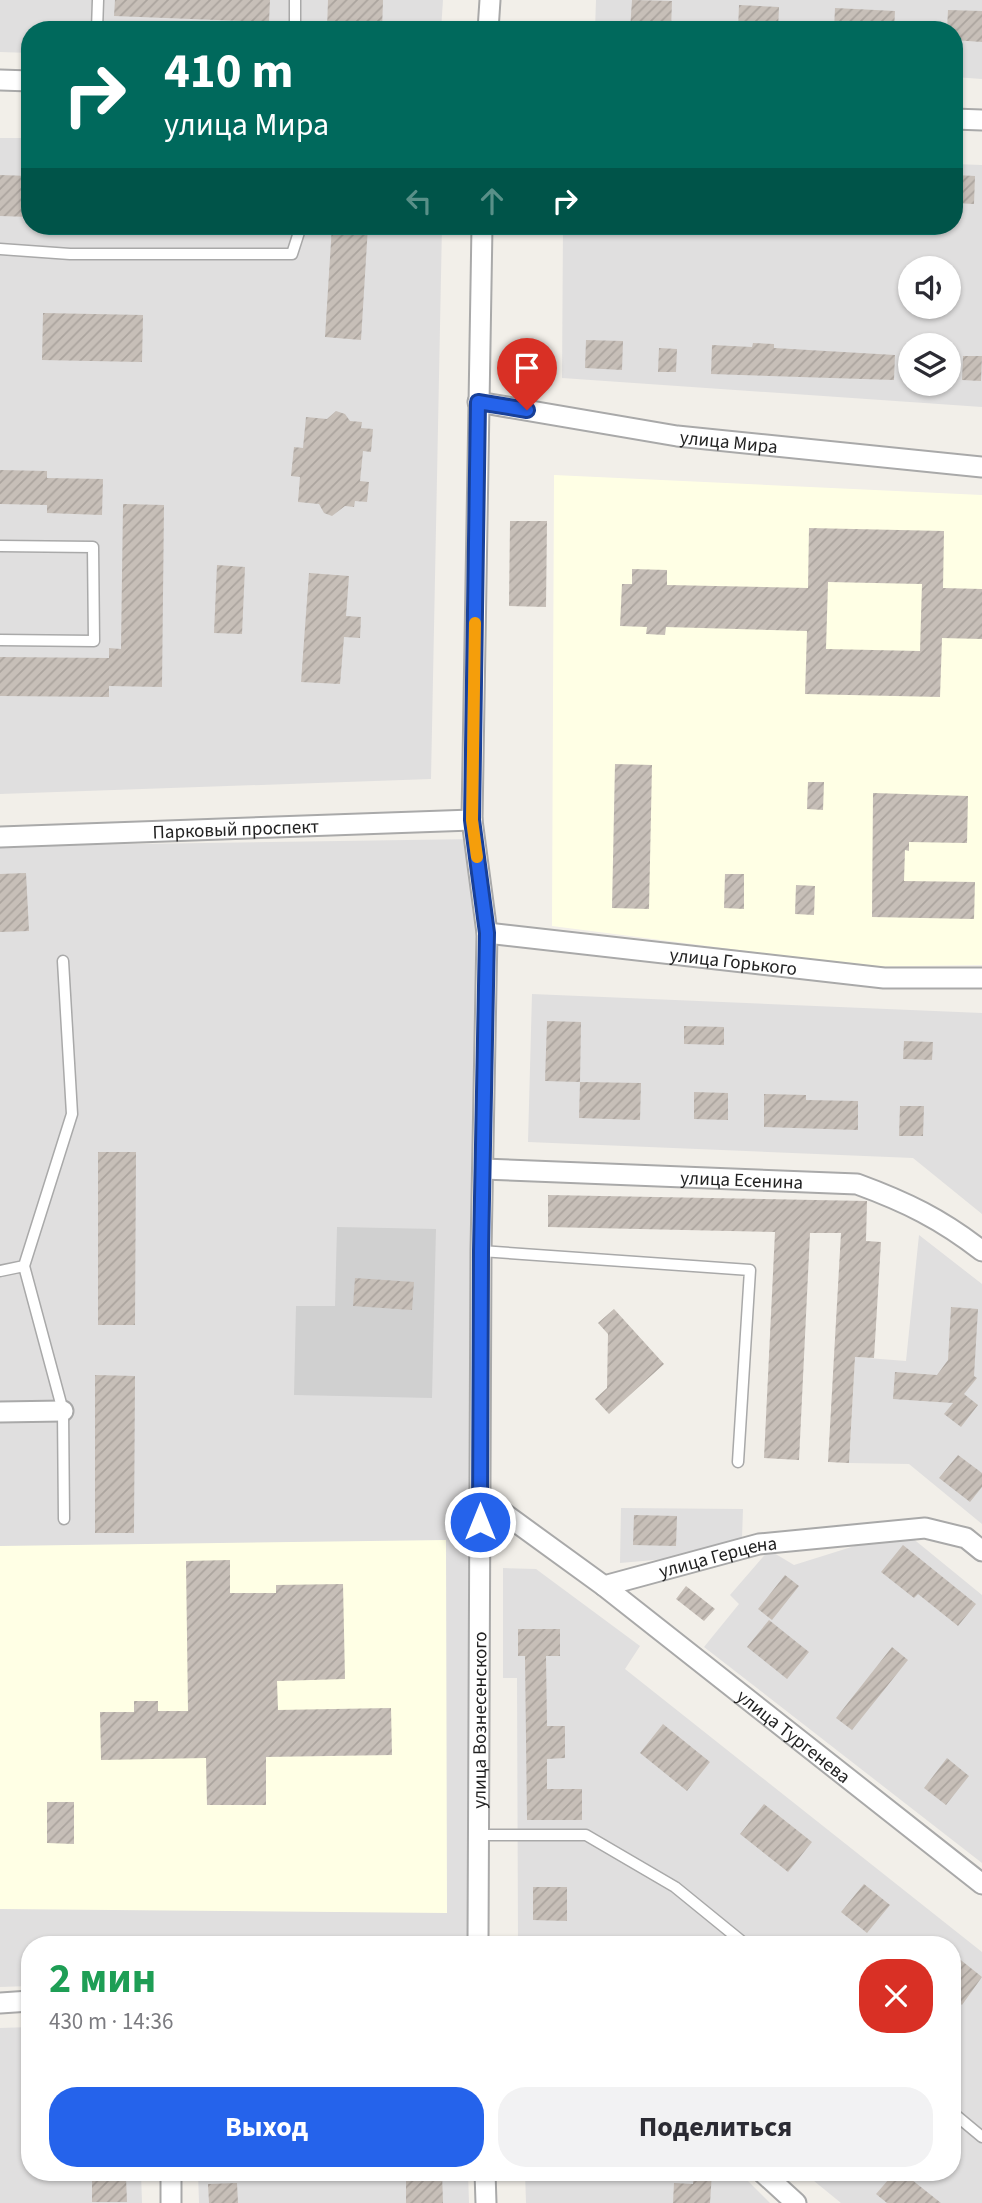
<!DOCTYPE html>
<html lang="ru">
<meta charset="utf-8">
<style>
:root{--surface:#fff;--page:#f2f2f3;--text:#2b2b33;--muted:#7c7c81;--accent:#2563eb}
body{margin:0;font-family:"Source Sans 3",sans-serif;background:var(--page);color:var(--text);height:100vh;display:flex;flex-direction:column;font-size:26px;white-space:nowrap}
*{box-sizing:border-box;margin:0}
p{font-size:23px;color:var(--muted)}
.icon{flex:none;width:38px;height:38px;fill:none;stroke:currentColor;stroke-width:2;stroke-linecap:round;stroke-linejoin:round}
.map{position:relative;flex:1;overflow:hidden}
.side{position:absolute;left:21px;top:1936px;width:940px;height:245px;display:flex;flex-direction:column;background:var(--surface);border-radius:28px;box-shadow:0 2px 5px #0004}
.side>*{flex:none}
.top-card{position:absolute;left:21px;top:21px;width:942px;height:214px;border-radius:28px;box-shadow:0 2px 5px #0004;background:#00695c;color:#fff;overflow:hidden}
.tools{position:absolute;left:898px;top:256px;display:grid;gap:14px}
.tools a{display:grid;place-items:center;width:63px;height:63px;border-radius:50%;background:var(--surface);box-shadow:0 2px 5px #0004;font-size:35px}
.pin{position:absolute;display:grid;place-items:center;width:60px;height:60px;color:#fff;margin:-72px -30px;border-radius:50% 50% 50% 0;rotate:-45deg;box-shadow:0 0 7px #0007}
.pin .icon{rotate:45deg}
.me{position:absolute;width:77px;margin:-38px;rotate:0deg;stroke-linejoin:round;filter:drop-shadow(0 0 5px #0008)}
.turn{display:flex;align-items:center;gap:24px;height:147px;padding:0 28px;font-size:32px}
.turn .icon{width:91px;height:91px;stroke-width:2.5}
.turn b{display:block;font-size:49px;line-height:60px}
.lanes{display:flex;align-items:center;height:66px;padding:0 28px;background:#0003;justify-content:center;gap:35px;direction:ltr}
.lanes .off{opacity:.35}
.round{display:grid;place-items:center;flex:none;width:74px;height:74px;border-radius:28px;background:var(--page)}
.head{display:flex;align-items:center;justify-content:space-between;height:119px;padding:0 28px}
h1{font-size:42px;font-weight:700;line-height:52px;color:#1e9e55}
.button{display:flex;gap:14px;margin-top:auto;padding:14px 28px}
.button a{flex:1;height:80px;border-radius:28px;background:var(--accent);color:#fff;font-size:28px;font-weight:700;line-height:80px;text-align:center}
.button a+a{background:var(--page);color:var(--text)}
.map>svg:first-child{display:block}
.residential{fill:#e0dfdf;fill-rule:evenodd}
.education{fill:#ffffe5}
.religious{fill:#d0d0d0}
.building{fill:url(#building-hatch);fill-rule:evenodd}
.lines{fill:none;stroke-linecap:round;stroke-linejoin:round}
.lane-casing{stroke:#a9a9a9;stroke-width:13}
.street-casing{stroke:#a9a9a9;stroke-width:23}
.lane{stroke:#fff;stroke-width:10}
.street{stroke:#fff;stroke-width:19}
.route-casing{stroke:#184099;stroke-width:18}
.route{stroke:#2563eb;stroke-width:12}
.slow{stroke:#f59e0b;stroke-width:12}
.labels{text-anchor:middle;stroke-width:7;stroke-linejoin:round;paint-order:stroke}
.street-label{font-size:19px;fill:#222;stroke:#fff}
</style>
<div class="map">
<svg width="982" height="2203" viewBox="0 0 982 2203">
<defs>
<pattern id="building-hatch" width="6" height="6" patternUnits="userSpaceOnUse" patternTransform="scale(1.75)"><rect width="6" height="6" fill="#c7bfb8"/><path d="M-1 1l2-2M0 6l6-6M5 7l2-2" fill="none" stroke="#aba49e"/></pattern>
</defs>
<rect width="100%" height="100%" fill="#f2efe9"/>
<path class="residential" d="M 0,0 L 443,0 L 441,30 L 30,30 L 30,53 L 0,52 Z
M 596,0 L 982,0 L 982,79 L 954,77 L 954,30 L 595,30 Z
M 0,138 L 30,138 L 30,226 L 442,226 L 431,779 L 0,794 Z
M 954,164 L 982,165 L 982,407 L 562,378 L 563,226 L 954,226 ZM 910,268 L 948,268 L 948,306 L 910,306 ZM 910,345 L 948,345 L 948,383 L 910,383 Z
M 475,839 L 478,1944 L 30,1944 L 30,1986 L 0,1987 L 0,846 Z
M 532,994 L 982,1013 L 982,1214 L 913,1158 L 528,1142 Z
M 919,1235 L 982,1284 L 982,1524 L 909,1464 L 849,1463 L 855,1357 L 906,1361 Z
M 621,1508 L 743,1509 L 742,1538 L 677,1558 L 620,1563 Z
M 911,1537 L 982,1595 L 982,1863 L 704,1647 L 739,1604 L 730,1595 L 769,1550 L 794,1565 L 861,1544 Z
M 503,1568 L 536,1569 L 640,1646 L 625,1669 L 982,1952 L 982,2203 L 841,2203 L 803,2172 L 952,2172 L 952,1944 L 518,1944 L 517,1678 L 503,1678 Z
M 30,2027 L 30,2172 L 141,2172 L 142,2203 L 0,2203 L 0,2028 Z
M 198,2172 L 468,2172 L 469,2203 L 199,2203 Z
M 525,2172 L 739,2172 L 770,2203 L 526,2203 Z"/>
<path class="education" d="M 554,475 L 982,495 L 982,965 L 840,967 L 769,954 L 552,926 Z
M 446,1540 L 447,1913 L 0,1909 L 0,1546 Z"/>
<path class="religious" d="M 337,1227 L 436,1229 L 432,1398 L 294,1395 L 296,1306 L 335,1306 Z"/>
<path class="building" d="M 115,0 L 270,0 L 269,22 L 114,16 Z
M 328,0 L 383,0 L 382,30 L 327,30 Z
M 632,0 L 672,1 L 671,30 L 630,30 Z
M 739,5 L 779,7 L 778,30 L 738,30 Z
M 835,8 L 895,11 L 894,30 L 834,30 Z
M 948,10 L 982,11 L 982,42 L 954,40 L 954,30 L 947,30 Z
M 0,175 L 30,176 L 30,217 L 0,216 Z
M 956,175 L 975,176 L 974,204 L 954,203 Z
M 332,226 L 368,226 L 361,340 L 325,337 Z
M 43,313 L 143,315 L 142,362 L 42,360 Z
M 586,340 L 623,341 L 622,370 L 585,368 Z
M 753,343 L 774,344 L 774,348 L 895,355 L 894,380 L 711,374 L 712,345 L 752,347 Z
M 659,348 L 677,349 L 676,372 L 658,372 Z
M 963,356 L 982,356 L 981,381 L 962,380 Z
M 336,411 L 345,414 L 350,421 L 362,422 L 361,428 L 373,429 L 371,452 L 363,451 L 360,481 L 369,482 L 367,502 L 355,501 L 354,507 L 345,506 L 332,516 L 324,513 L 319,504 L 298,502 L 300,477 L 291,476 L 294,447 L 303,448 L 306,417 L 327,419 Z
M 0,470 L 47,471 L 47,478 L 103,479 L 102,515 L 47,513 L 47,505 L 0,504 Z
M 123,504 L 164,505 L 162,687 L 109,686 L 109,697 L 0,696 L 0,657 L 109,658 L 109,648 L 121,649 Z
M 510,521 L 547,521 L 546,607 L 509,606 Z
M 809,528 L 944,531 L 943,588 L 982,589 L 982,639 L 942,638 L 940,697 L 805,694 L 807,631 L 666,627 L 665,635 L 646,634 L 647,627 L 620,626 L 622,584 L 632,584 L 632,569 L 667,570 L 667,585 L 808,588 ZM 828,582 L 922,584 L 920,651 L 826,649 Z
M 217,565 L 245,567 L 242,634 L 214,633 Z
M 309,573 L 349,576 L 346,616 L 361,617 L 360,638 L 344,637 L 340,684 L 301,682 Z
M 615,764 L 652,765 L 649,909 L 612,908 Z
M 808,782 L 824,782 L 823,810 L 807,809 Z
M 873,793 L 968,796 L 967,843 L 909,842 L 909,851 L 905,850 L 904,881 L 975,882 L 974,919 L 872,917 Z
M 26,873 L 29,931 L 0,932 L 0,874 Z
M 725,874 L 744,874 L 744,909 L 724,908 Z
M 796,885 L 815,886 L 814,915 L 795,914 Z
M 547,1021 L 581,1022 L 580,1082 L 545,1081 Z
M 684,1026 L 724,1027 L 724,1045 L 684,1044 Z
M 904,1041 L 933,1042 L 932,1060 L 903,1059 Z
M 580,1082 L 641,1083 L 640,1120 L 579,1118 Z
M 694,1092 L 728,1093 L 728,1120 L 694,1119 Z
M 764,1094 L 806,1095 L 806,1100 L 858,1101 L 858,1130 L 764,1127 Z
M 900,1106 L 924,1106 L 923,1136 L 899,1136 Z
M 98,1152 L 136,1152 L 135,1325 L 98,1325 Z
M 548,1195 L 867,1201 L 866,1241 L 881,1242 L 874,1358 L 855,1357 L 849,1463 L 828,1462 L 841,1233 L 810,1233 L 799,1460 L 764,1458 L 775,1232 L 548,1227 Z
M 355,1278 L 414,1282 L 412,1310 L 353,1306 Z
M 951,1307 L 978,1309 L 974,1376 L 977,1378 L 964,1394 L 978,1405 L 961,1427 L 944,1414 L 953,1403 L 893,1399 L 895,1372 L 937,1375 L 948,1360 Z
M 614,1309 L 664,1364 L 609,1414 L 595,1399 L 607,1388 L 608,1334 L 598,1323 Z
M 95,1375 L 135,1376 L 134,1533 L 95,1533 Z
M 958,1455 L 982,1473 L 982,1487 L 970,1502 L 939,1478 Z
M 634,1515 L 677,1516 L 676,1546 L 633,1545 Z
M 903,1545 L 976,1604 L 958,1626 L 918,1594 L 914,1598 L 881,1572 Z
M 230,1560 L 230,1593 L 276,1593 L 276,1585 L 343,1584 L 345,1679 L 277,1681 L 278,1710 L 391,1708 L 392,1755 L 266,1757 L 266,1805 L 207,1805 L 206,1758 L 101,1760 L 100,1712 L 134,1712 L 134,1701 L 158,1701 L 158,1711 L 188,1711 L 186,1561 Z
M 785,1575 L 799,1586 L 772,1620 L 758,1609 Z
M 686,1586 L 715,1609 L 704,1621 L 676,1599 Z
M 769,1620 L 809,1652 L 787,1679 L 747,1647 Z
M 518,1629 L 560,1629 L 560,1656 L 546,1656 L 547,1726 L 565,1726 L 565,1758 L 547,1759 L 547,1789 L 582,1789 L 582,1820 L 527,1820 L 525,1656 L 518,1656 Z
M 892,1647 L 908,1660 L 852,1730 L 836,1718 Z
M 663,1724 L 710,1762 L 687,1791 L 640,1753 Z
M 947,1758 L 969,1776 L 946,1805 L 924,1788 Z
M 47,1802 L 74,1802 L 74,1844 L 47,1843 Z
M 764,1804 L 812,1842 L 788,1872 L 740,1834 Z
M 864,1884 L 890,1905 L 867,1933 L 841,1912 Z
M 533,1887 L 567,1887 L 567,1921 L 533,1920 Z
M 952,1953 L 982,1977 L 962,2005 L 952,1997 Z
M 406,2172 L 442,2172 L 443,2203 L 406,2203 Z
M 694,2172 L 712,2172 L 710,2203 L 673,2203 L 674,2183 L 693,2184 Z
M 895,2172 L 902,2172 L 941,2203 L 887,2203 L 876,2194 Z
M 92,2177 L 126,2177 L 127,2202 L 92,2202 Z
M 237,2183 L 238,2203 L 209,2203 L 208,2184 Z"/>
<g class="lines">
<g class="lane-casing">
<path id="lane" d="M 295,0 L 295,30
M 97,30 L 98,0
M 0,249 L 70,254 L 292,254 L 301,226
M 0,546 L 93,547 L 94,641 L 0,640
M 63,961 L 72,1114 L 24,1266 L 63,1411 L 64,1519
M 481,1251 L 750,1270 L 738,1462
M 0,1271 L 24,1266
M 479,1835 L 586,1835 L 675,1887 L 745,1944
M 952,2112 L 982,2137"/>
</g>
<g class="street-casing">
<g id="street">
<path d="M 488,30 L 490,0"/>
<path d="M 0,80 L 30,81"/>
<path d="M 954,119 L 982,120"/>
<path id="s1" d="M 478,402 L 677,436 L 982,467"/>
<path id="s2" d="M 0,837 L 472,820"/>
<path id="s3" d="M 487,933 L 884,978 L 982,978"/>
<path id="s4" d="M 483,1169 L 857,1184 C 906,1202 941,1219 982,1251"/>
<path d="M 0,1412 L 63,1411"/>
<path id="s5" d="M 480,1496 L 604,1586 L 759,1544 L 925,1528 L 966,1538 L 982,1551"/>
<path id="s6" d="M 604,1586 L 982,1884"/>
<path id="s7" d="M 478,1944 L 481,1251 L 487,933 L 472,820 L 482,226"/>
<path d="M 0,2003 L 30,2001"/>
<path d="M 171,2172 L 171,2203"/>
<path d="M 485,2172 L 486,2203"/>
<path d="M 762,2172 L 796,2203"/>
</g>
</g>
<use href="#lane" class="lane"/>
<use href="#street" class="street"/>
</g>
<g class="lines">
<g class="route-casing">
<path id="route" d="M 480,1522 L 481,1251 L 487,933 L 472,820 L 478,402 L 527,410"/>
</g>
<use href="#route" class="route"/>
<path class="slow" d="M 475,623 L 472,820 L 477,857"/>
</g>
<g class="labels">
<g class="street-label">
<text dy="7" stroke="none"><textPath href="#s1" startOffset="254">улица Мира</textPath></text>
<text dy="7" stroke="none"><textPath href="#s2" startOffset="236">Парковый проспект</textPath></text>
<text dy="7" stroke="none"><textPath href="#s3" startOffset="248">улица Горького</textPath></text>
<text dy="7" stroke="none"><textPath href="#s4" startOffset="259">улица Есенина</textPath></text>
<text dy="7" stroke="none"><textPath href="#s5" startOffset="271">улица Герцена</textPath></text>
<text dy="7" stroke="none"><textPath href="#s7" startOffset="224">улица Вознесенского</textPath></text>
<text dy="7" stroke="none"><textPath href="#s6" startOffset="242">улица Тургенева</textPath></text>
</g>
</g>
</svg>
<div class="tools">
<a><svg class="icon" aria-label="sound" viewBox="0 0 24 24"><path d="M4 9h4l5-4v14l-5-4H4zM17 9q2 3 0 6"/></svg></a>
<a><svg class="icon" aria-label="layers" viewBox="0 0 24 24"><path d="M12 4l9 5-9 5-9-5zM3 14l9 5 9-5"/></svg></a>
</div>
<div class="pin" style="left:527px;top:410px;background:#d93025"><svg class="icon" aria-label="arrive" viewBox="0 0 24 24"><path d="M6 21V4h12l-3 4 3 4H6"/></svg></div>
<svg class="me" style="left:480px;top:1522px" viewBox="-20 -20 40 40"><circle r="17" fill="#2563eb" stroke="#fff" stroke-width="3"/><path d="M0-11L8 9 0 5-8 9z" fill="#fff"/></svg>
<div class="top-card">
<div class="turn"><svg class="icon" aria-label="right" viewBox="0 0 24 24"><path d="M7 20v-9h11M14 6l5 5-5 5"/></svg><div><b>410 m</b>улица Мира</div></div>
<div class="lanes"><svg class="icon off" aria-label="left" viewBox="0 0 24 24"><path d="M17 20v-9H6M10 6l-5 5 5 5"/></svg><svg class="icon off" aria-label="ahead" viewBox="0 0 24 24"><path d="M12 20V5M6 11l6-6 6 6"/></svg><svg class="icon" aria-label="right" viewBox="0 0 24 24"><path d="M7 20v-9h11M14 6l5 5-5 5"/></svg></div>
</div>
<section class="side">
<div class="head"><div><h1>2 мин</h1><p>430 m · 14:36</p></div><a class="round" style="background:#d93025;color:#fff"><svg class="icon" aria-label="close" viewBox="0 0 24 24"><path d="M6 6l12 12M18 6L6 18"/></svg></a></div>
<div class="button"><a>Выход</a><a>Поделиться</a></div>
</section>
</div>
